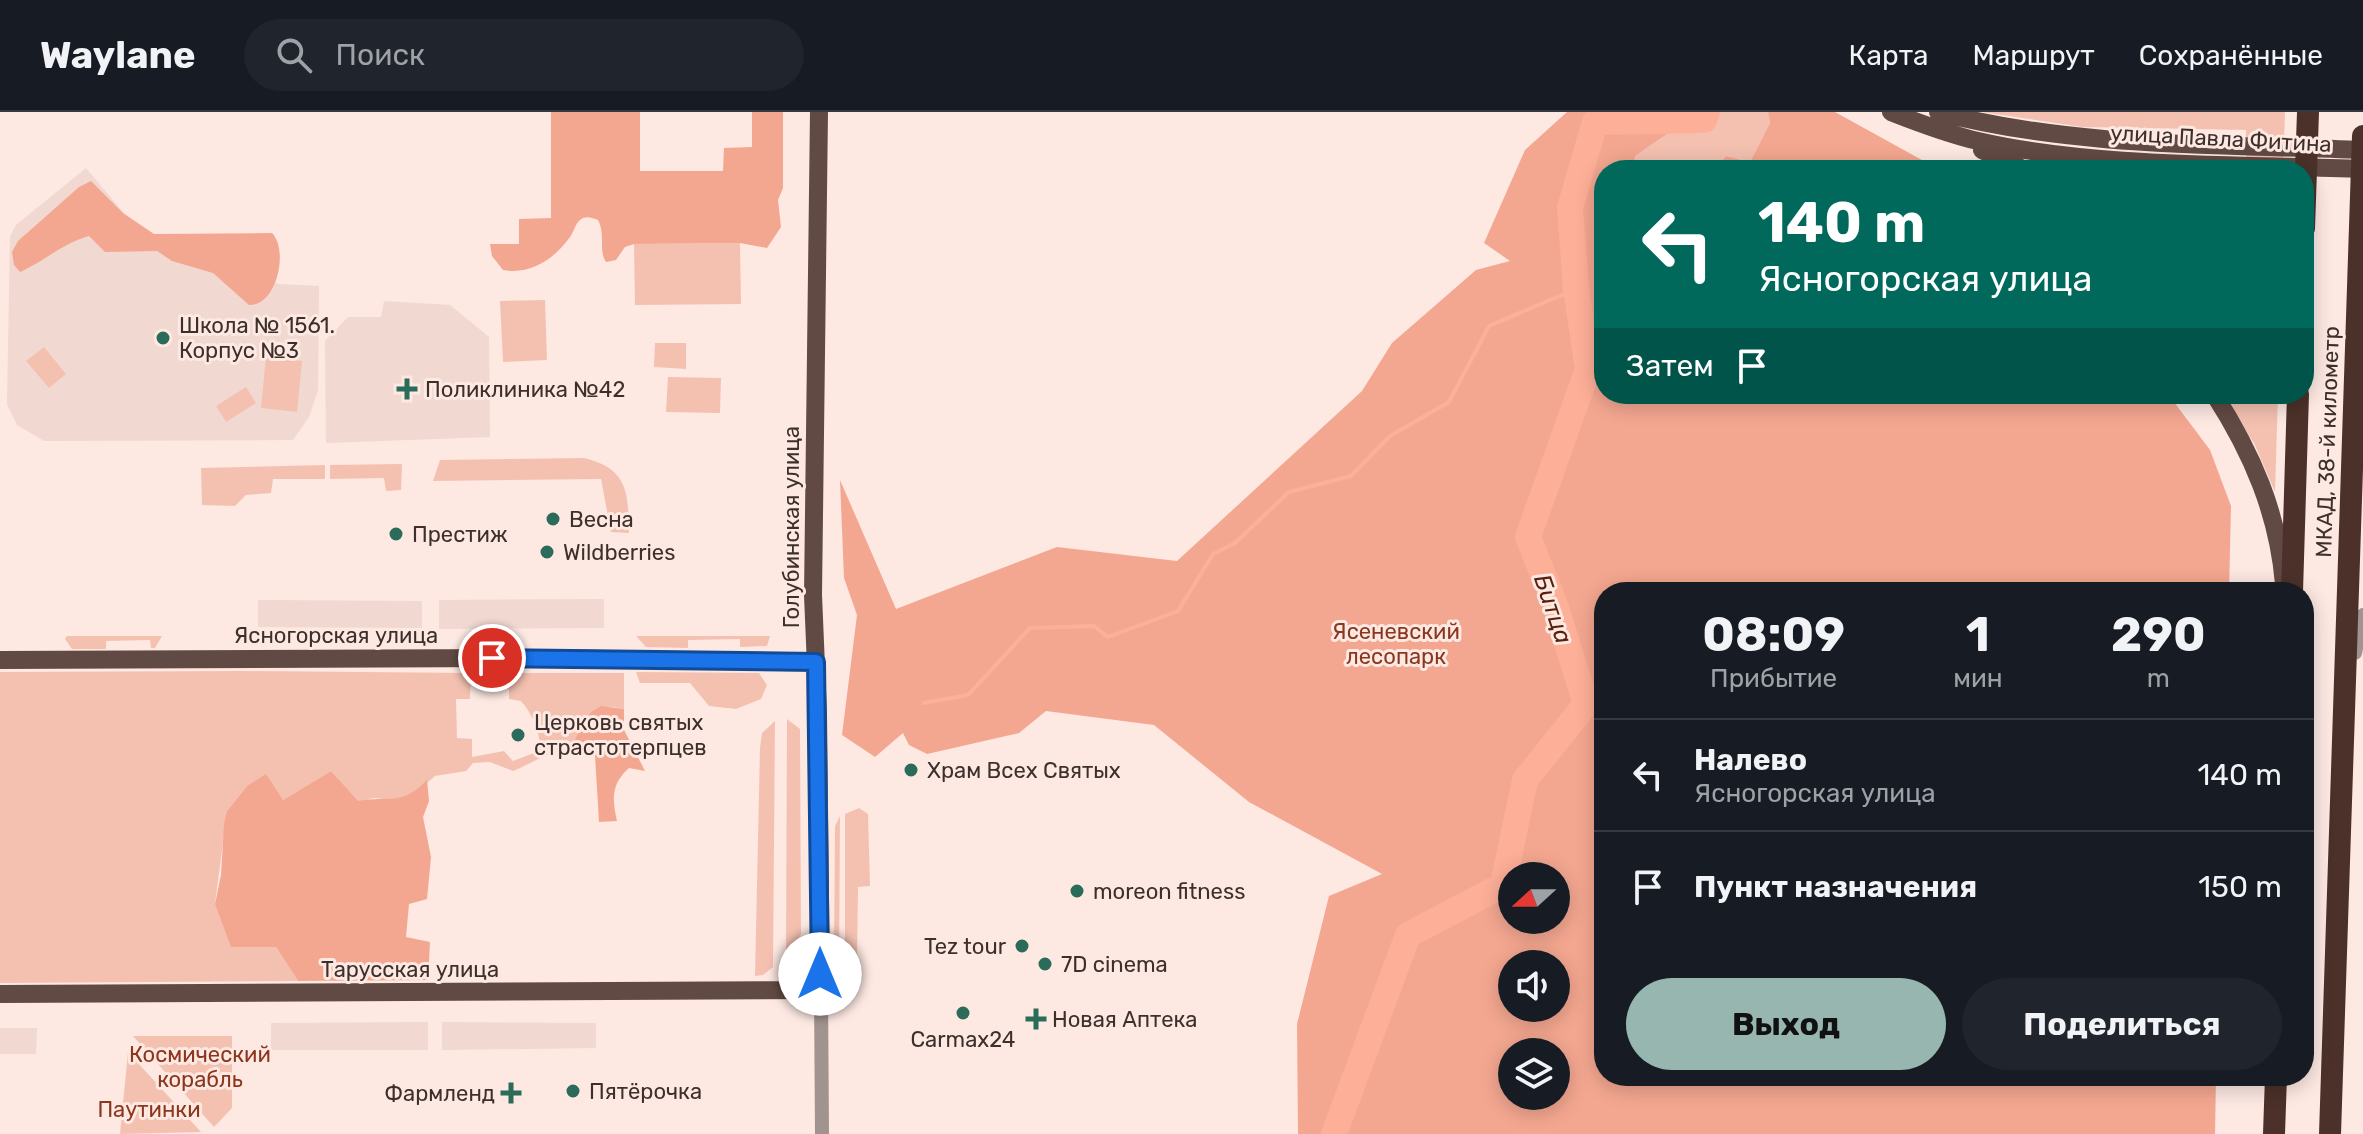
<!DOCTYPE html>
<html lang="ru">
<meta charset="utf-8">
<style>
:root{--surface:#171b24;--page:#20242c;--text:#f1f3f6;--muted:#9ea1a6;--line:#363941;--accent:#98b6b0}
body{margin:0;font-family:Rubik,sans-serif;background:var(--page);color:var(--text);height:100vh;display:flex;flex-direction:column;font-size:30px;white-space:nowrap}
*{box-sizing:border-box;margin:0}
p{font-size:26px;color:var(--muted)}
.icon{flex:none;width:44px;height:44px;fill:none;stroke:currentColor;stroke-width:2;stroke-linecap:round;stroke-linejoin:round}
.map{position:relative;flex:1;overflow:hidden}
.drawer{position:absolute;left:1594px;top:470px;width:720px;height:504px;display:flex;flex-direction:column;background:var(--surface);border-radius:32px;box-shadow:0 4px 20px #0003}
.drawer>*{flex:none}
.banner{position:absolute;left:1594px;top:48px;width:720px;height:244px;border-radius:32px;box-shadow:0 4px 20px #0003;background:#00695c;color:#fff;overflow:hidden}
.needle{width:52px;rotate:249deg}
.fabs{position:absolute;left:1498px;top:750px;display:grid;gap:16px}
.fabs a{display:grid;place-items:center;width:72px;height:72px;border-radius:50%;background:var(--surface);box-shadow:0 4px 20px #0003;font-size:40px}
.pin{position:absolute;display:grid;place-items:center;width:68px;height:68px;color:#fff;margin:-34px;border:4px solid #fff;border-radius:50%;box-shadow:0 2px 8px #0007}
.me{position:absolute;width:88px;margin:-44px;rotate:0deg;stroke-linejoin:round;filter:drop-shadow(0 0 6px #0008)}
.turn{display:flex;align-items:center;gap:28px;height:168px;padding:0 32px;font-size:36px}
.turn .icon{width:104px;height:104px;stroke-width:2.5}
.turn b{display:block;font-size:56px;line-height:68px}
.then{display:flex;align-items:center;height:76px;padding:0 32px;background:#0003;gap:16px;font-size:30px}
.eta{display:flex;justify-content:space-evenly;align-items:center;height:136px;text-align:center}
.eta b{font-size:48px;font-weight:700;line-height:56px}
.action{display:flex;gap:16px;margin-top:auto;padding:16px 32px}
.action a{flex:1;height:92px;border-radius:48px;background:var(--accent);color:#111;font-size:32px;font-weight:700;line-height:92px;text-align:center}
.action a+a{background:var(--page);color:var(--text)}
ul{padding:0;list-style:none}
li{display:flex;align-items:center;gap:24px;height:112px;padding:0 32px;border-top:2px solid var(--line)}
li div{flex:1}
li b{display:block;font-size:30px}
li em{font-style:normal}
header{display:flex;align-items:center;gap:48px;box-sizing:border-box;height:112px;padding:0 40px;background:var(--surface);border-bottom:2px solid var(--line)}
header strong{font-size:38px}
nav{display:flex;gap:44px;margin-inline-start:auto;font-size:28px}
.search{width:560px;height:72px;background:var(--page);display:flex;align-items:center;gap:20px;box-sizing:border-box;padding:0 28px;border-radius:44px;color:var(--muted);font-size:30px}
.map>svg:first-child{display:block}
.built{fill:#f1d8d1}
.green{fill:#f4c1b1}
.forest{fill:#f4a790;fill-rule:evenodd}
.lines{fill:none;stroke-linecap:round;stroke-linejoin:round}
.stream{stroke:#fdaf98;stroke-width:4}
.river{stroke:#fdaf98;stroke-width:26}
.minor{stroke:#a1938f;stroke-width:14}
.major{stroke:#614a43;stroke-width:18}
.highway{stroke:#4b3129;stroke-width:22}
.route-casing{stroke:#114b97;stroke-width:20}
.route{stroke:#1a73e8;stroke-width:14}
.poi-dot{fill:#2b6b5a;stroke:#fde8e2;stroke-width:3}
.labels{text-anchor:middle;stroke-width:6;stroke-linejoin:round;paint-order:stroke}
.street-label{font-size:22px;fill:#3d302c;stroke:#fde8e2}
.poi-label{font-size:22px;fill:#3d302c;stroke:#fde8e2;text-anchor:start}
.park-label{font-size:22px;fill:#8b361d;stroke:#fde8e2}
.water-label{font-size:24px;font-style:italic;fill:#591e0c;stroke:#fde8e2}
</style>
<header>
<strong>Waylane</strong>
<div class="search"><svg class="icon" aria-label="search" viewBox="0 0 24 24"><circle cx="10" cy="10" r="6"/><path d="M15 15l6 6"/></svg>Поиск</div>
<nav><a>Карта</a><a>Маршрут</a><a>Сохранённые</a></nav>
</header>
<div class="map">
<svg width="2363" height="1022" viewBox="0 0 2363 1022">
<rect width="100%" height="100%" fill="#fde8e2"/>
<path class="built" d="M 86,56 L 139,119 L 278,172 L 319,174 L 318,278 L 309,305 L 293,328 L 44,329 L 17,313 L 7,292 L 10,124 L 16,113 Z
M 384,189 L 450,193 L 489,225 L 490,325 L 326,331 L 325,229 L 348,205 L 381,205 Z
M 604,487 L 604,516 L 439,517 L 439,488 Z
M 258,488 L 422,489 L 422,516 L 258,515 Z
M 428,910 L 428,938 L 271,938 L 271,911 Z
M 442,910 L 596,911 L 596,936 L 442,938 Z
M 0,916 L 37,916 L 36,942 L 0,942 Z"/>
<path class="green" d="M 1692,0 L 1768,0 L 1770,11 L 1750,50 L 1726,44 L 1714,58 L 1634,58 L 1635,44 L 1688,8 Z
M 1982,0 L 2285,0 L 2283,58 L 2246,58 L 2246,18 L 2082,15 Z
M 740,131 L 741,192 L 635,193 L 634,132 Z
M 545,188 L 547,248 L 503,250 L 500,189 Z
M 655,231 L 686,231 L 686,257 L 654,255 Z
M 44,235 L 66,262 L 49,276 L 26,249 Z
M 266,245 L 302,249 L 297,300 L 261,296 Z
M 668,265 L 721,266 L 720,301 L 666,300 Z
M 246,275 L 256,291 L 226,310 L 216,294 Z
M 2222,282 L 2278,282 L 2275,380 L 2254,331 Z
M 584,346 C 629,357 628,381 629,421 L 611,420 L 601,367 L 433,369 L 440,348 Z
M 402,352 L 401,378 L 386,379 L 384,366 L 330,367 L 330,353 Z
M 325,353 L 325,367 L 273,367 L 271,381 L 246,383 L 235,394 L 202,393 L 201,356 Z
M 67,524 L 162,524 L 155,536 L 151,536 L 150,528 L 106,529 L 106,537 L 72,537 L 65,527 Z
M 636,524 L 770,524 L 767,534 L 740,535 L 740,527 L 688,528 L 688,536 L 646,535 Z
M 241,559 L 471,561 L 470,587 L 456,587 L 457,626 L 472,627 L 472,645 L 504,639 L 513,649 L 539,639 C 542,623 532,601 521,589 L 509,587 L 509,577 L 492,577 L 492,573 L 485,572 L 485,561 L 624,561 L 624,597 C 582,587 589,616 566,638 C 545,641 533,651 513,659 L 490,650 L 473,651 L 466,659 L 435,664 L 412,684 L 394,688 L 374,686 L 357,690 L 331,659 L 283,688 L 247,674 L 227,699 L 215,792 L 276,835 L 298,869 L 0,871 L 0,560 Z
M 636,560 L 759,561 L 767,573 L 761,587 L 736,597 L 709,594 L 690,571 L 640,571 Z
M 787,607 L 800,617 L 801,822 L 786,848 Z
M 775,609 L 773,855 L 763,863 L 755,864 L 760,636 L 762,621 Z
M 859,696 L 868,702 L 870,774 L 858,775 L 857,847 L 845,849 L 845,702 Z
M 840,704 L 839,854 L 834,847 L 835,714 Z
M 133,924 L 232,924 L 232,996 L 214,1015 Z
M 128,940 L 201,1020 L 120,1022 Z"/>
<path class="forest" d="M 551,0 L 640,0 L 640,59 L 723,59 L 724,36 L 752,35 L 752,0 L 783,0 L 783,76 L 778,88 L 781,115 L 767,136 L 740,131 L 634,132 L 625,135 L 616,148 L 606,150 C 598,138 606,123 598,108 C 592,106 586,103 580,108 C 575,112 574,120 570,125 C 554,147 531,163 503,158 L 492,144 L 490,132 L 519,132 L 519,107 L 551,106 Z
M 1567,0 L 1692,0 L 1688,8 L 1635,44 L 1634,58 L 1604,58 L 1604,282 L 2168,282 L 2210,338 L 2231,394 L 2229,480 L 1604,480 L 1604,964 L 2216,964 L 2215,1022 L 1298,1022 L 1297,912 L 1329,784 L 1382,762 L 1249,690 L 1154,613 L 1046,599 L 1019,621 L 927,642 L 909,633 L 903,621 L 875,645 L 842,623 L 857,503 L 844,466 L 840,368 L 896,497 L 1057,435 L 1177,449 L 1362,279 L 1392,231 L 1476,158 L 1510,149 L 1484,131 L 1525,38 ZM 1556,764 L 1556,808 L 1512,808 L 1512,764 ZM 1512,852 L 1556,852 L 1556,896 L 1512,896 ZM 1512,940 L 1556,940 L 1556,984 L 1512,984 Z
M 1768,0 L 1835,0 L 1940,58 L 1714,58 L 1726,44 L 1750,50 L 1770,11 Z
M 91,69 L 123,101 L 154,122 L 272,121 C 289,138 277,194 249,193 L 213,161 L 172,149 L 157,139 L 105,140 L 89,124 C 63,131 43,150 20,160 L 14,153 L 12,140 L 18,129 L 79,75 Z
M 601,594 L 624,597 L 624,618 L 645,659 L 629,656 C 611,672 612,687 617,709 L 599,710 L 595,644 L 572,632 L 591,600 Z
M 331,659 L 358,689 C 390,683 401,695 427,668 L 429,689 L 423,705 L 431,745 L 427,787 L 409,792 L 406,825 L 430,830 L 428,868 L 298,869 L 276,835 L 231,835 L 215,792 L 221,763 L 224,712 L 227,699 L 247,674 L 266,662 L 283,688 Z"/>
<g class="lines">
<path class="stream" d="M 924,591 L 968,583 L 1030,516 L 1094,514 L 1108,525 L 1178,499 L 1213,442 L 1235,431 L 1289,380 L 1351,364 L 1390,324 L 1449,290 L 1489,214 L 1576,177"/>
<path class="river" d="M 1334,1022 L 1408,823 L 1503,773 L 1525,668 L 1586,592 L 1554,490 L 1528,425 L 1588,257 L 1576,177 L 1570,96 L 1595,10 L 1704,8 L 1707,0"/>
<path class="minor" d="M 2355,541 L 2363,503
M 821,878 L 822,1022"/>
<path class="major" d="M 1891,0 C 1919,11 1948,22 1978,29 C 2095,56 2242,52 2363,57
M 1938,0 C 2076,36 2222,32 2363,38
M 1982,38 L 2025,58
M 2214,282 C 2252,341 2278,401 2284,472
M 0,548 L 534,546 L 816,550
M 0,882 L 821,878 L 818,602 L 813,483 L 819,0"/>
<path class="highway" d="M 2304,116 L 2308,0
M 2292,480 L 2298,282
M 2274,1022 L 2276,964
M 2330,1022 L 2363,24"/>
</g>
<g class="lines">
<g class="route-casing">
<path id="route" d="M 492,546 L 816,550 L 820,862"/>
</g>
<use href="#route" class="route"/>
</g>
<g class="poi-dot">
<circle cx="163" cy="226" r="8"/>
<path d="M403 265h8v8h8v8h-8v8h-8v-8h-8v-8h8z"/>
<circle cx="553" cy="407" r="8"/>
<circle cx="396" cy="422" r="8"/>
<circle cx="547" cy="440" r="8"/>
<circle cx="518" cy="623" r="8"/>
<circle cx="911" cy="658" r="8"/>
<circle cx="1077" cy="779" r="8"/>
<circle cx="1022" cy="834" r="8"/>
<circle cx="1045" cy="852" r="8"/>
<circle cx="963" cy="901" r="8"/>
<path d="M1032 895h8v8h8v8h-8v8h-8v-8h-8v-8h8z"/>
<circle cx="573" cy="979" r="8"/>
<path d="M507 969h8v8h8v8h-8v8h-8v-8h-8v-8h8z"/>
</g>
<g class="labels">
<g class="street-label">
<text transform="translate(2221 26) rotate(3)" y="8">улица Павла Фитина</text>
<text transform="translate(2327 330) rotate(-88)" y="8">МКАД, 38-й километр</text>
<text transform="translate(791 415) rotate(-90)" y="8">Голубинская улица</text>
<text x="336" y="531">Ясногорская улица</text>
<text x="410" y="865">Тарусская улица</text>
</g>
<g class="poi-label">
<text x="179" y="221">Школа № 1561.<tspan x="179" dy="25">Корпус №3</tspan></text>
<text x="425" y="285">Поликлиника №42</text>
<text x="569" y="415">Весна</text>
<text x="412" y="430">Престиж</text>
<text x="563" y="448">Wildberries</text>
<text x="534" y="618">Церковь святых<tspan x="534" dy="25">страстотерпцев</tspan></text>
<text x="927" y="666">Храм Всех Святых</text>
<text x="1093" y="787">moreon fitness</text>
<text x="1006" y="842" text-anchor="end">Tez tour</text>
<text x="1061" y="860">7D cinema</text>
<text x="1052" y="915">Новая Аптека</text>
<text x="963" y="935" text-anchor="middle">Carmax24</text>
<text x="589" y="987">Пятёрочка</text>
<text x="495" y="989" text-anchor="end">Фармленд</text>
</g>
<g class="park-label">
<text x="1396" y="527">Ясеневский<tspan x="1396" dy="25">лесопарк</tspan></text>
<text x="200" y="950">Космический<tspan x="200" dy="25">корабль</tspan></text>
<text x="149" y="1005">Паутинки</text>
</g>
<g class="water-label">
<text transform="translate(1553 497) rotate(71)" y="8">Битца</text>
</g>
</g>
</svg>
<div class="fabs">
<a><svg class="needle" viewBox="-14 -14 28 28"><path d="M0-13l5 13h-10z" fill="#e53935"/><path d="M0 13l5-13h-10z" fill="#9ea1a6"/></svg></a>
<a><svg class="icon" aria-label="sound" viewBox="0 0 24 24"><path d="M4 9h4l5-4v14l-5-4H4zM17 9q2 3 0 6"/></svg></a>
<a><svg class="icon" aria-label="layers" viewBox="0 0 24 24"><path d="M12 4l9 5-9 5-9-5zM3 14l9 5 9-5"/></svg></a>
</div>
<div class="pin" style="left:492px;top:546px;background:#d93025"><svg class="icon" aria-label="arrive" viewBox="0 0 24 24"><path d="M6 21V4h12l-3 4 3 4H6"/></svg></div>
<svg class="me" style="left:820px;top:862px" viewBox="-20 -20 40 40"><circle r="19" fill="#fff"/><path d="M0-13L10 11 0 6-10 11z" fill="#1a73e8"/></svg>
<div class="banner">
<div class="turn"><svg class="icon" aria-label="left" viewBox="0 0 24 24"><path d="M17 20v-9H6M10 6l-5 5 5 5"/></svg><div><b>140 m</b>Ясногорская улица</div></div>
<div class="then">Затем<svg class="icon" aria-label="arrive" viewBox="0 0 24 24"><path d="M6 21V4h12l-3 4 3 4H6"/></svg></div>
</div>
<section class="drawer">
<div class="eta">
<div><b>08:09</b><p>Прибытие</p></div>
<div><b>1</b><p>мин</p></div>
<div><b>290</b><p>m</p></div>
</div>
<ul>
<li><svg class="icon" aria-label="left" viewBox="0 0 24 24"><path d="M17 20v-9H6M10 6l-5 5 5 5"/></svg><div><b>Налево</b><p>Ясногорская улица</p></div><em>140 m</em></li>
<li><svg class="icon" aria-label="arrive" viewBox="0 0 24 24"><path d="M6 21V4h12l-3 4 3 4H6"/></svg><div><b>Пункт назначения</b></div><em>150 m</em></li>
</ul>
<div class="action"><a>Выход</a><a>Поделиться</a></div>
</section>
</div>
